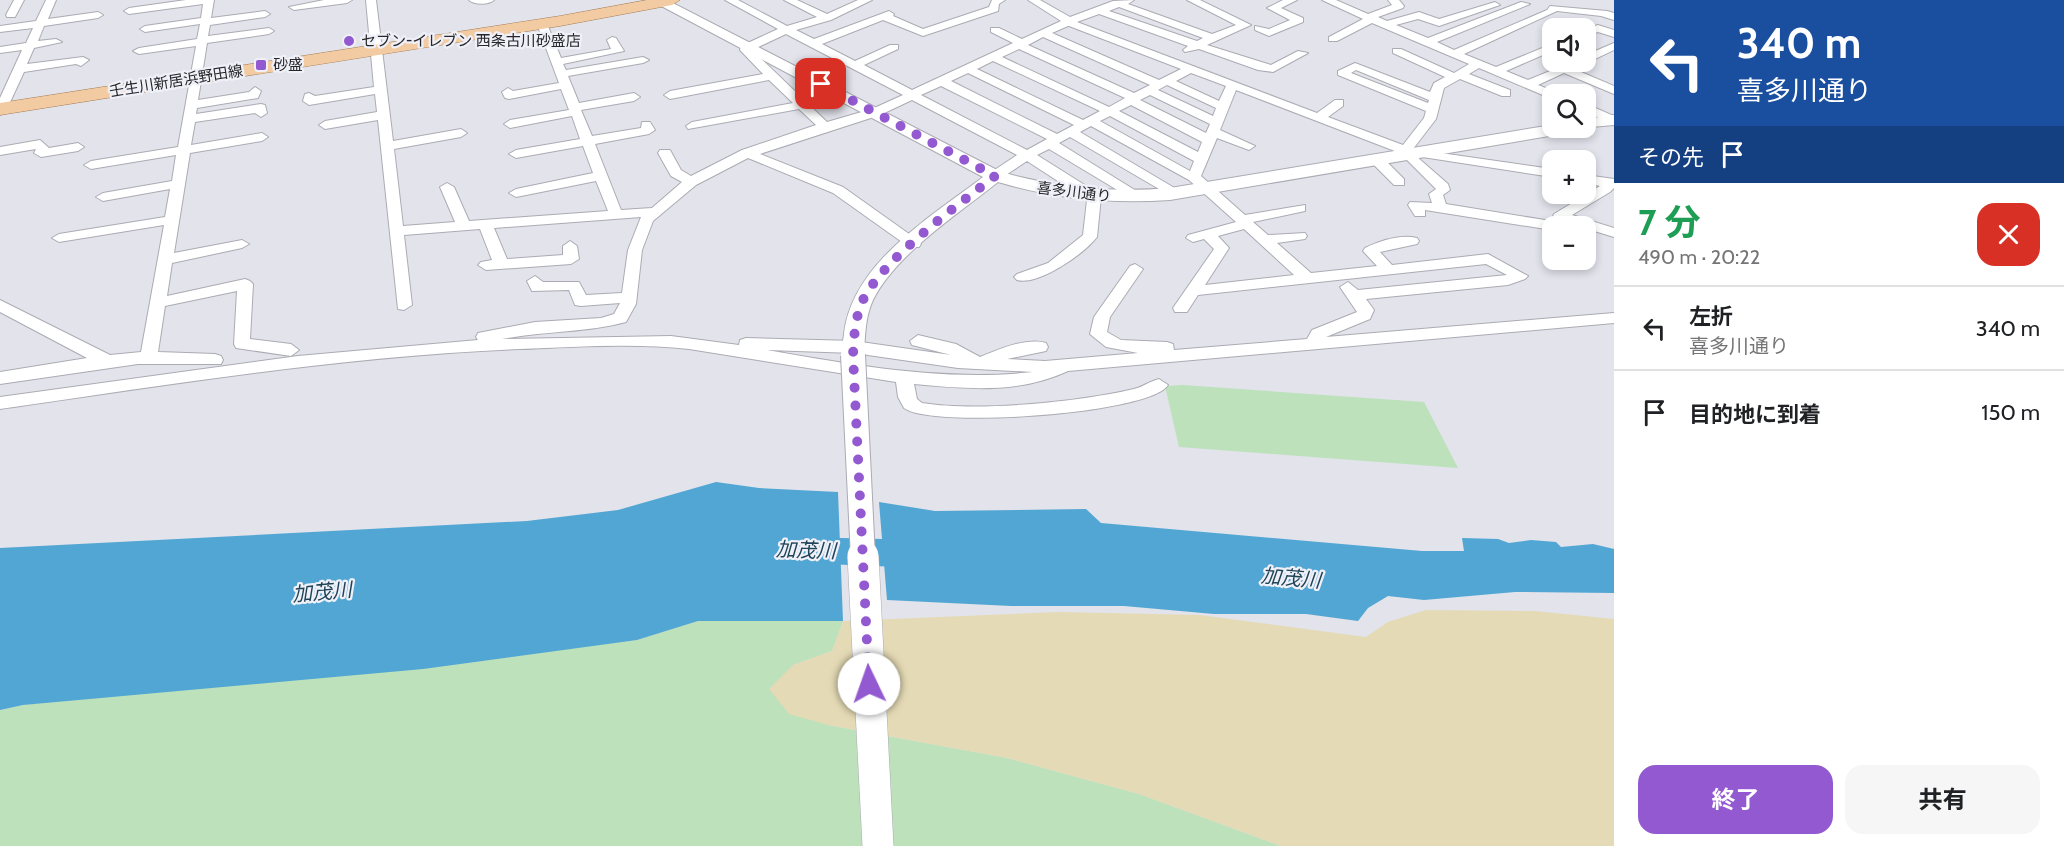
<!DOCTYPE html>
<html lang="ja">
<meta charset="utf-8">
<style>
:root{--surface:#fff;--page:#f6f6f6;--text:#202124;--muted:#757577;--line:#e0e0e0;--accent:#9359d1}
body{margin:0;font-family:Cabin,"Noto Sans JP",sans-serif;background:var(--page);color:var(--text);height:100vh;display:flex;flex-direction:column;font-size:22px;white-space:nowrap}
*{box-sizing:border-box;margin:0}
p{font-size:20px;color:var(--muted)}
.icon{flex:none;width:33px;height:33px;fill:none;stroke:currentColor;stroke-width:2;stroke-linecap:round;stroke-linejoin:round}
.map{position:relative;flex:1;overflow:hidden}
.side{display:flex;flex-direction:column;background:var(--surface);width:450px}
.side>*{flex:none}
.guide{background:#1a4fa0;color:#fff;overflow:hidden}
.buttons{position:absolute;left:1542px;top:18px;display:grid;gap:12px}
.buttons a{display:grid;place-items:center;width:54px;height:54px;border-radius:12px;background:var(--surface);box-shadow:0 3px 9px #0003;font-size:30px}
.pin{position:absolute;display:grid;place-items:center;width:51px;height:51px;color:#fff;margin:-26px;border-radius:12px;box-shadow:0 3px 9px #0006}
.me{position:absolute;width:66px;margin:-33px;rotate:357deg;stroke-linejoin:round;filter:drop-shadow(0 0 4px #0008)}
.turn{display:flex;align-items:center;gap:21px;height:126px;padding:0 24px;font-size:27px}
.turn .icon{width:78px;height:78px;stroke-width:2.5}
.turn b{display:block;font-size:42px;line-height:51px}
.then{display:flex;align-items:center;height:57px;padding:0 24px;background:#0003;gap:12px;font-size:22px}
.round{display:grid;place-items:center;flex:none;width:63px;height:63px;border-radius:18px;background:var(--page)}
.overview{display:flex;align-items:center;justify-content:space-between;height:102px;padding:0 24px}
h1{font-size:36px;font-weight:700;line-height:45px;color:#1e9e55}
.primary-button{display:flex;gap:12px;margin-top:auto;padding:12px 24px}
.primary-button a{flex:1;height:69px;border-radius:18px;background:var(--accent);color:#fff;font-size:24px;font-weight:700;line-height:69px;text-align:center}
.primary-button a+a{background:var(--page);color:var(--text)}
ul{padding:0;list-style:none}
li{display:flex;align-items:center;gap:18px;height:84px;padding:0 24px;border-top:2px solid var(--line)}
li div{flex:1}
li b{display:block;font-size:22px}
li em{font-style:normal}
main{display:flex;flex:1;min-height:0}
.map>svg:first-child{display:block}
.green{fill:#bce1bb}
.sand{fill:#e4dab5}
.water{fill:#51a6d4}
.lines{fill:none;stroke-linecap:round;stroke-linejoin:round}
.river{fill:#51a6d4;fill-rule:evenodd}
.street-casing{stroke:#ababb3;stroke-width:2}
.secondary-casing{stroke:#ababb3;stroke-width:2}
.primary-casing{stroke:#a57b50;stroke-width:1}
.street{fill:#fff;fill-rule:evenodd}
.secondary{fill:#fff;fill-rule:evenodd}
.primary{fill:#f2cba3;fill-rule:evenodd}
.secondary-bridge-far1-casing{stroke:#ababb3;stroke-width:26;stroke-linecap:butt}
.secondary-bridge-casing{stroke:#ababb3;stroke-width:32;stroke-linecap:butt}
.secondary-bridge-far1{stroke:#fff;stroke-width:24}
.secondary-bridge{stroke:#fff;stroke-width:31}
.route{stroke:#9359d1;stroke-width:10;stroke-dasharray:0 18}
.poi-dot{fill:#9359d1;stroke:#eff0f8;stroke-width:2}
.labels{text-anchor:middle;stroke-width:4.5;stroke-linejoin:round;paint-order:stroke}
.far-poi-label{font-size:15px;fill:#27272a;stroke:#eff0f8;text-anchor:start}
.far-street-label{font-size:15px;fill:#27272a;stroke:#eff0f8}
.water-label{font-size:20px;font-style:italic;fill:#1f4357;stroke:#eff0f8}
</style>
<main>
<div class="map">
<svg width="1614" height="846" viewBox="0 0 1614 846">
<rect width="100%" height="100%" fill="#e2e3eb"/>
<path class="green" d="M 1183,385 L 1424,402 L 1458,468 L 1179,447 L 1165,386 Z
M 698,621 L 843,621 L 832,651 L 793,665 L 828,725 L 1007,758 L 1139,794 L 1281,846 L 0,846 L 0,710 L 23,705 L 637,640 Z"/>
<path class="sand" d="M 1426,610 L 1534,611 L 1614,619 L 1614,846 L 1281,846 L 1139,794 L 1007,758 L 828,725 L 789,714 L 769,689 L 793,665 L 832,651 L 843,621 L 1059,612 L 1199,615 L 1366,637 L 1388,622 Z"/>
<path class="water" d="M 716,482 L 759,488 L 838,492 L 843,621 L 698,621 L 637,640 L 423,669 L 23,705 L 0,710 L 0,548 L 527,521 L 618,510 Z
M 879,502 L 935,511 L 1086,509 L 1101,523 L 1422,551 L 1464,551 L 1462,538 L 1498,539 L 1509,543 L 1531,540 L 1556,542 L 1561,547 L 1593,544 L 1614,549 L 1614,593 L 1515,592 L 1424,600 L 1388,596 L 1368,608 L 1358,621 L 1306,614 L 1214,614 L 1124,606 L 1011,606 L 887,600 Z"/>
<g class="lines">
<path class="river" d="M 801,537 L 923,540 L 934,544 L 939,554 L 934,564 L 923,568 L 801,563 L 790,560 L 785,550 L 790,540 Z"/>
<g class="street-casing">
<path id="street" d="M 14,0 L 24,0 L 15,17 L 7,17 L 6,15 Z
M 46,0 L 56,0 L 48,19 L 98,12 L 103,15 L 98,18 L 44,26 L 38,41 L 56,39 L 62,42 L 34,48 L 27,64 L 83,57 L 89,60 L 81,66 L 76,64 L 24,72 L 6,111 L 0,115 L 0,98 L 22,50 L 0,53 L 0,47 L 26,43 L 33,28 L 0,32 L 0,26 L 36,21 Z
M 186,0 L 214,0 L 211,18 L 265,11 L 270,14 L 265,17 L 210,25 L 208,36 L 269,28 L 274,31 L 269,34 L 207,43 L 198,100 L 249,92 L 255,87 L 261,91 L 258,98 L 197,108 L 196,114 L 261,104 L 265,105 L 267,113 L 261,117 L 255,113 L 195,122 L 191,145 L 262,133 L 268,137 L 262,141 L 190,153 L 174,253 L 242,240 L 249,244 L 242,248 L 172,263 L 167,296 L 245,279 L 250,281 L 253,284 L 250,339 L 291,344 L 299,350 L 291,356 L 236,348 L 234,344 L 237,291 L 165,306 L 158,352 L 215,354 L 221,356 L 223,360 L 221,364 L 138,364 L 0,384 L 0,372 L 87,358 L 0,312 L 0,300 L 110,355 L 141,352 L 164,225 L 59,242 L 52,238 L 59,234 L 165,217 L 170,189 L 103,201 L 96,197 L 103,193 L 172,181 L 176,155 L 91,169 L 84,165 L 91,161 L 178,147 L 196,46 L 139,54 L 133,51 L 139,48 L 197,39 L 200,24 L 145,32 L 140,29 L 145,26 L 201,18 L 203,4 L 129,14 L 124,11 L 129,8 Z
M 324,0 L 352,0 L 347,3 L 294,10 L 289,7 Z
M 366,0 L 376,0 L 393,141 L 461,129 L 467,133 L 461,137 L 394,149 L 403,226 L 455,222 L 440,187 L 447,183 L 454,187 L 469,221 L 608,211 L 596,181 L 516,197 L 509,193 L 516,189 L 593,173 L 583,146 L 516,158 L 509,154 L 516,150 L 580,139 L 572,116 L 510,128 L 504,124 L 510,120 L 569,110 L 561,89 L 509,99 L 505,98 L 502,92 L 508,88 L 513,91 L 559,83 L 537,24 L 542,21 L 547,24 L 561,58 L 611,49 L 607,40 L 612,37 L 616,38 L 624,51 L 563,64 L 566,70 L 643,57 L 649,60 L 643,63 L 568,76 L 579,103 L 634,93 L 640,97 L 634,101 L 581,110 L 592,136 L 641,128 L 642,122 L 650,122 L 655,130 L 649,134 L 595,144 L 621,210 L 652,208 L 682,182 L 671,176 L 658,153 L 660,150 L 670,150 L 681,170 L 691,176 L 742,150 L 816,125 L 799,109 L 688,129 L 686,126 L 692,122 L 793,103 L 769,80 L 670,99 L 664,95 L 670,91 L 763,74 L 740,50 L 741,46 L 778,29 L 725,0 L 738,0 L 787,26 L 817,17 L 784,0 L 797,0 L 827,14 L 858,0 L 872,0 L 831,20 L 796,30 L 814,39 L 889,11 L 894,14 L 893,16 L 923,29 L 989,7 L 992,0 L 1005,0 L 999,4 L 998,11 L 923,36 L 883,20 L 822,44 L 855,61 L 890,45 L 898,45 L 898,49 L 864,65 L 912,90 L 1013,43 L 991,32 L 991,28 L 999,28 L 1022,39 L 1061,21 L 1028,0 L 1040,0 L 1070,17 L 1113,1 L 1134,0 L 1128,4 L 1212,34 L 1236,25 L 1187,0 L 1200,0 L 1251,25 L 1207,45 L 1271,65 L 1298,51 L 1308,53 L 1273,72 L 1258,70 L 1199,49 L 1185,52 L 1183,50 L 1188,46 L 1099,14 L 1077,22 L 1317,113 L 1335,100 L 1343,100 L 1343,106 L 1328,117 L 1403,145 L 1424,118 L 1426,111 L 1338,75 L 1338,71 L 1355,63 L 1430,92 L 1434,83 L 1445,77 L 1393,53 L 1393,49 L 1401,49 L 1454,73 L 1469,64 L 1372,23 L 1337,41 L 1329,41 L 1329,37 L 1363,19 L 1322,0 L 1336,0 L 1368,14 L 1392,5 L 1388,0 L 1399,0 L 1404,6 L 1403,8 L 1378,17 L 1387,21 L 1419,12 L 1439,19 L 1495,2 L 1500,5 L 1439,26 L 1418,19 L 1396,25 L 1428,38 L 1521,2 L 1530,4 L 1437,42 L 1454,50 L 1547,10 L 1550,6 L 1607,11 L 1614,13 L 1614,20 L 1601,16 L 1557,11 L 1464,54 L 1496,67 L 1552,44 L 1552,51 L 1506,71 L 1528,80 L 1572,62 L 1586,62 L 1586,55 L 1614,43 L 1614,50 L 1574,69 L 1614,86 L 1614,94 L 1564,73 L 1538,85 L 1556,92 L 1558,94 L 1552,94 L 1552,99 L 1479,68 L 1469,74 L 1510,90 L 1510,96 L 1502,96 L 1460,79 L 1444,88 L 1436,119 L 1413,149 L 1552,169 L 1552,177 L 1416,156 L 1448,184 L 1450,190 L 1443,195 L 1446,204 L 1551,221 L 1554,214 L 1600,186 L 1586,183 L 1586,175 L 1614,179 L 1614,188 L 1610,192 L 1572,215 L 1614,228 L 1614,237 L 1565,222 L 1564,226 L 1552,226 L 1552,230 L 1425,210 L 1425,216 L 1415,216 L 1408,205 L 1410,202 L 1432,203 L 1429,194 L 1436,189 L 1400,153 L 1236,90 L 1220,130 L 1255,146 L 1249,150 L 1217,138 L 1201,176 L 1245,215 L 1305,205 L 1305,211 L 1253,222 L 1268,235 L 1305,233 L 1307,236 L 1305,239 L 1277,243 L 1311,273 L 1377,266 L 1363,251 L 1365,248 C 1380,241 1400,234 1417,238 L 1419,241 L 1417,244 L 1380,252 L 1392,265 L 1488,254 L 1528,276 L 1525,279 L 1508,285 L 1366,299 L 1374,310 L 1370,319 L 1326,337 L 1614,313 L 1614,323 L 1068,371 C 1019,394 967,389 914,384 L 917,399 L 922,403 C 978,412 1078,402 1134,389 C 1143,387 1150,381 1159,379 L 1168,385 C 1151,414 931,429 904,408 L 898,397 L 896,382 L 689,349 C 634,343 576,347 520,349 C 346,356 173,384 0,409 L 0,397 L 298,356 L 478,340 L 476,337 L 478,333 L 535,322 L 601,318 L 614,314 L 620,303 L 581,306 L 575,305 L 569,290 L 532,291 L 527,281 L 535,276 L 543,282 L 579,282 L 586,295 L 622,293 L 628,250 L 641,217 L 494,228 L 507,259 L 563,255 L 563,246 L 570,241 L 577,246 L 579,259 L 571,264 L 486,270 L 478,265 L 481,262 L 492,260 L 480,229 L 404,235 L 412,305 L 404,310 L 398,309 L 378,120 L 325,129 L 319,125 L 325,121 L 377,112 L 375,94 L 309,105 L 303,101 L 305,94 L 309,93 L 315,96 L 374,87 ZM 1119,7 L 1203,38 L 1197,41 L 1109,11 ZM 1068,26 L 1069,26 L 1181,69 L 1159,80 L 1052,33 ZM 786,34 L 903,95 L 872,109 L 827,122 L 752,50 ZM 1043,37 L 1150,85 L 1134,93 L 1028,45 ZM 1019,49 L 1125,98 L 1109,107 L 1002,57 ZM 993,61 L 1100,111 L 1083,120 L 977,69 ZM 1356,70 L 1429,100 L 1428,103 L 1351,73 ZM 968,73 L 1074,125 L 1057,134 L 951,81 ZM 1191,73 L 1226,86 L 1219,101 L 1176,81 ZM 1167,85 L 1216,108 L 1213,116 L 1158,90 ZM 941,86 L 1047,139 L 1027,150 L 921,95 ZM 1150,95 L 1210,124 L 1206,133 L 1140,100 ZM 912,100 L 1017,155 L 990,173 L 990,179 L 1000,179 L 1027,161 L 1087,200 L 1083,235 L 1048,263 L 1017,274 L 1014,277 L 1017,280 C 1038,286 1084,254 1097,237 L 1101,197 L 1099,194 L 1037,155 L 1049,149 L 1134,200 L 1144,200 L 1146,197 L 1059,143 L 1070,137 L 1171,196 L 1176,197 L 1183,193 L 1080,132 L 1091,126 L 1189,180 L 1236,222 L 1188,235 L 1186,238 L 1193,242 L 1204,239 L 1214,249 L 1173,308 L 1175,312 L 1187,312 L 1198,295 L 1486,264 L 1507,275 L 1358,290 L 1348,282 L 1340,287 L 1357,312 L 1312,330 L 1307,339 L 1174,350 L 1173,344 L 1167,342 L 1121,340 L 1107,332 L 1110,317 L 1143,269 L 1135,264 L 1130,266 L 1094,317 L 1090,334 L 1106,347 L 1138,353 L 1045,361 L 1007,359 L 1046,351 L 1048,347 L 1046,343 C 1026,337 998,350 980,357 L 956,344 L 918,335 L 910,341 L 912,345 L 951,355 L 854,341 L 746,338 L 740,340 L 739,345 L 671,336 L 502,339 C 543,331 585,333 626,322 L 636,304 L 642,250 L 653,221 L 696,185 L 748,158 L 833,193 L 909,247 L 919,247 L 921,244 L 919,241 L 843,187 L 760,154 L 880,115 ZM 1131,105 L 1202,142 L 1198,152 L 1119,111 ZM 1110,116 L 1194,161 L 1190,171 L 1100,121 ZM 1244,229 L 1294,275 L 1205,285 L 1229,248 L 1218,236 ZM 767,350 L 854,353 L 958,368 L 1033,372 C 944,382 854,365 767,350 Z
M 469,0 L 494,0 C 489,5 474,5 469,0 Z
M 1283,0 L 1297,0 L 1281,8 L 1303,18 L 1303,22 L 1269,36 L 1255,30 L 1255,26 L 1269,29 L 1290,20 L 1267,8 Z
M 1598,25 L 1614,30 L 1614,37 L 1598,32 L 1586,36 L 1586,29 Z
M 1586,104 L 1614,116 L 1614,125 L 1586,112 Z
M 40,140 L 49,148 L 78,143 L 84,147 L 78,151 L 41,157 L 34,153 L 36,149 L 0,155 L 0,147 Z
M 1376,155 L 1381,156 L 1404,179 L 1404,185 L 1394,185 L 1371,162 L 1371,156 Z"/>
</g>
<g class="secondary-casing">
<path id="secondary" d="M 650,0 L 667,0 L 1001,172 C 1057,188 1112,193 1170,188 L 1552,125 L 1552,128 L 1575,128 L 1567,133 L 1170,200 C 1111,204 1055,199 998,182 C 958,214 896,254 873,300 C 865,317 865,337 864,355 L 861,360 L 853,363 L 845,360 C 840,352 843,343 844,334 C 852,263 931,217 983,177 Z
M 1614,115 L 1614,125 L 1580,128 L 1586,128 L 1586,119 Z"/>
</g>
<g class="primary-casing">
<path id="primary" d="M 647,0 L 680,0 L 672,5 L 560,26 L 0,115 L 0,103 L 560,16 Z"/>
</g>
<use href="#street" class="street"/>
<use href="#secondary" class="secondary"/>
<use href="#primary" class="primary"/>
<g class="secondary-bridge-far1-casing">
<path id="secondary-bridge-far1" d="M 853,355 L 863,558"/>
</g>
<g class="secondary-bridge-casing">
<path id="secondary-bridge" d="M 863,556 L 878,846"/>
</g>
<use href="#secondary-bridge-far1" class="secondary-bridge-far1"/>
<use href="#secondary-bridge" class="secondary-bridge"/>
</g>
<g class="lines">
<path class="route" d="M 821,84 L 995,176 C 957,206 884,258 863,300 C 855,317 854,337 853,355 L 869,684"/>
</g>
<g class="poi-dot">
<circle cx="349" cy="41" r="6"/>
<rect x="255" y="59" width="12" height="12" rx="3"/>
</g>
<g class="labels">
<g class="far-poi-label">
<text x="361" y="46">セブン-イレブン 西条古川砂盛店</text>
<text x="273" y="70">砂盛</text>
</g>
<g class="far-street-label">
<text transform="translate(176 81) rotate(-9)" y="5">壬生川新居浜野田線</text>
<text transform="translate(1074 192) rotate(7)" y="5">喜多川通り</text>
</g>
<g class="water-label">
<text transform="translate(806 550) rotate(2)" y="7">加茂川</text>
<text transform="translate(1291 578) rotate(5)" y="7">加茂川</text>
<text transform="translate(322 592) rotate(-5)" y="7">加茂川</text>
</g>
</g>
</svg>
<div class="buttons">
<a><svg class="icon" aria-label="sound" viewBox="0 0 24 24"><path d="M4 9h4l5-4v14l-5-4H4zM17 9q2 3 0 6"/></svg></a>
<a><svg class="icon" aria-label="search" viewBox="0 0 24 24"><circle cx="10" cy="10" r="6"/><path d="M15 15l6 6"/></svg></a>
<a>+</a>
<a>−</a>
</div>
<div class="pin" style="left:821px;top:84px;background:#d93025"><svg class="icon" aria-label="arrive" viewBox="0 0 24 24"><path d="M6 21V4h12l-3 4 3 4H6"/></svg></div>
<svg class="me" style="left:869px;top:684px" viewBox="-20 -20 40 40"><circle r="19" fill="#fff"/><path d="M0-13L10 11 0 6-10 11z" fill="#9359d1"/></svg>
</div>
<section class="side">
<div class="guide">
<div class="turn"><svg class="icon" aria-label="left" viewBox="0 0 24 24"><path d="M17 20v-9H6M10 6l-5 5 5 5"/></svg><div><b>340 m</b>喜多川通り</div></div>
<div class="then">その先<svg class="icon" aria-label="arrive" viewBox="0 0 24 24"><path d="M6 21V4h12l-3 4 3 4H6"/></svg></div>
</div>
<div class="overview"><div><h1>7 分</h1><p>490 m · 20:22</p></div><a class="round" style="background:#d93025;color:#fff"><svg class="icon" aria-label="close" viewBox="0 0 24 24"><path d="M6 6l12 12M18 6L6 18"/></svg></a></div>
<ul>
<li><svg class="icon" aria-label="left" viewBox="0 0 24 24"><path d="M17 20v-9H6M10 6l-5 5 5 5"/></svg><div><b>左折</b><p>喜多川通り</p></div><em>340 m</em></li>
<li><svg class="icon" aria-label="arrive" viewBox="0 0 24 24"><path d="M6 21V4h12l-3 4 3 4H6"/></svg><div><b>目的地に到着</b></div><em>150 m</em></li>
</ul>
<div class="primary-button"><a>終了</a><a>共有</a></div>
</section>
</main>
